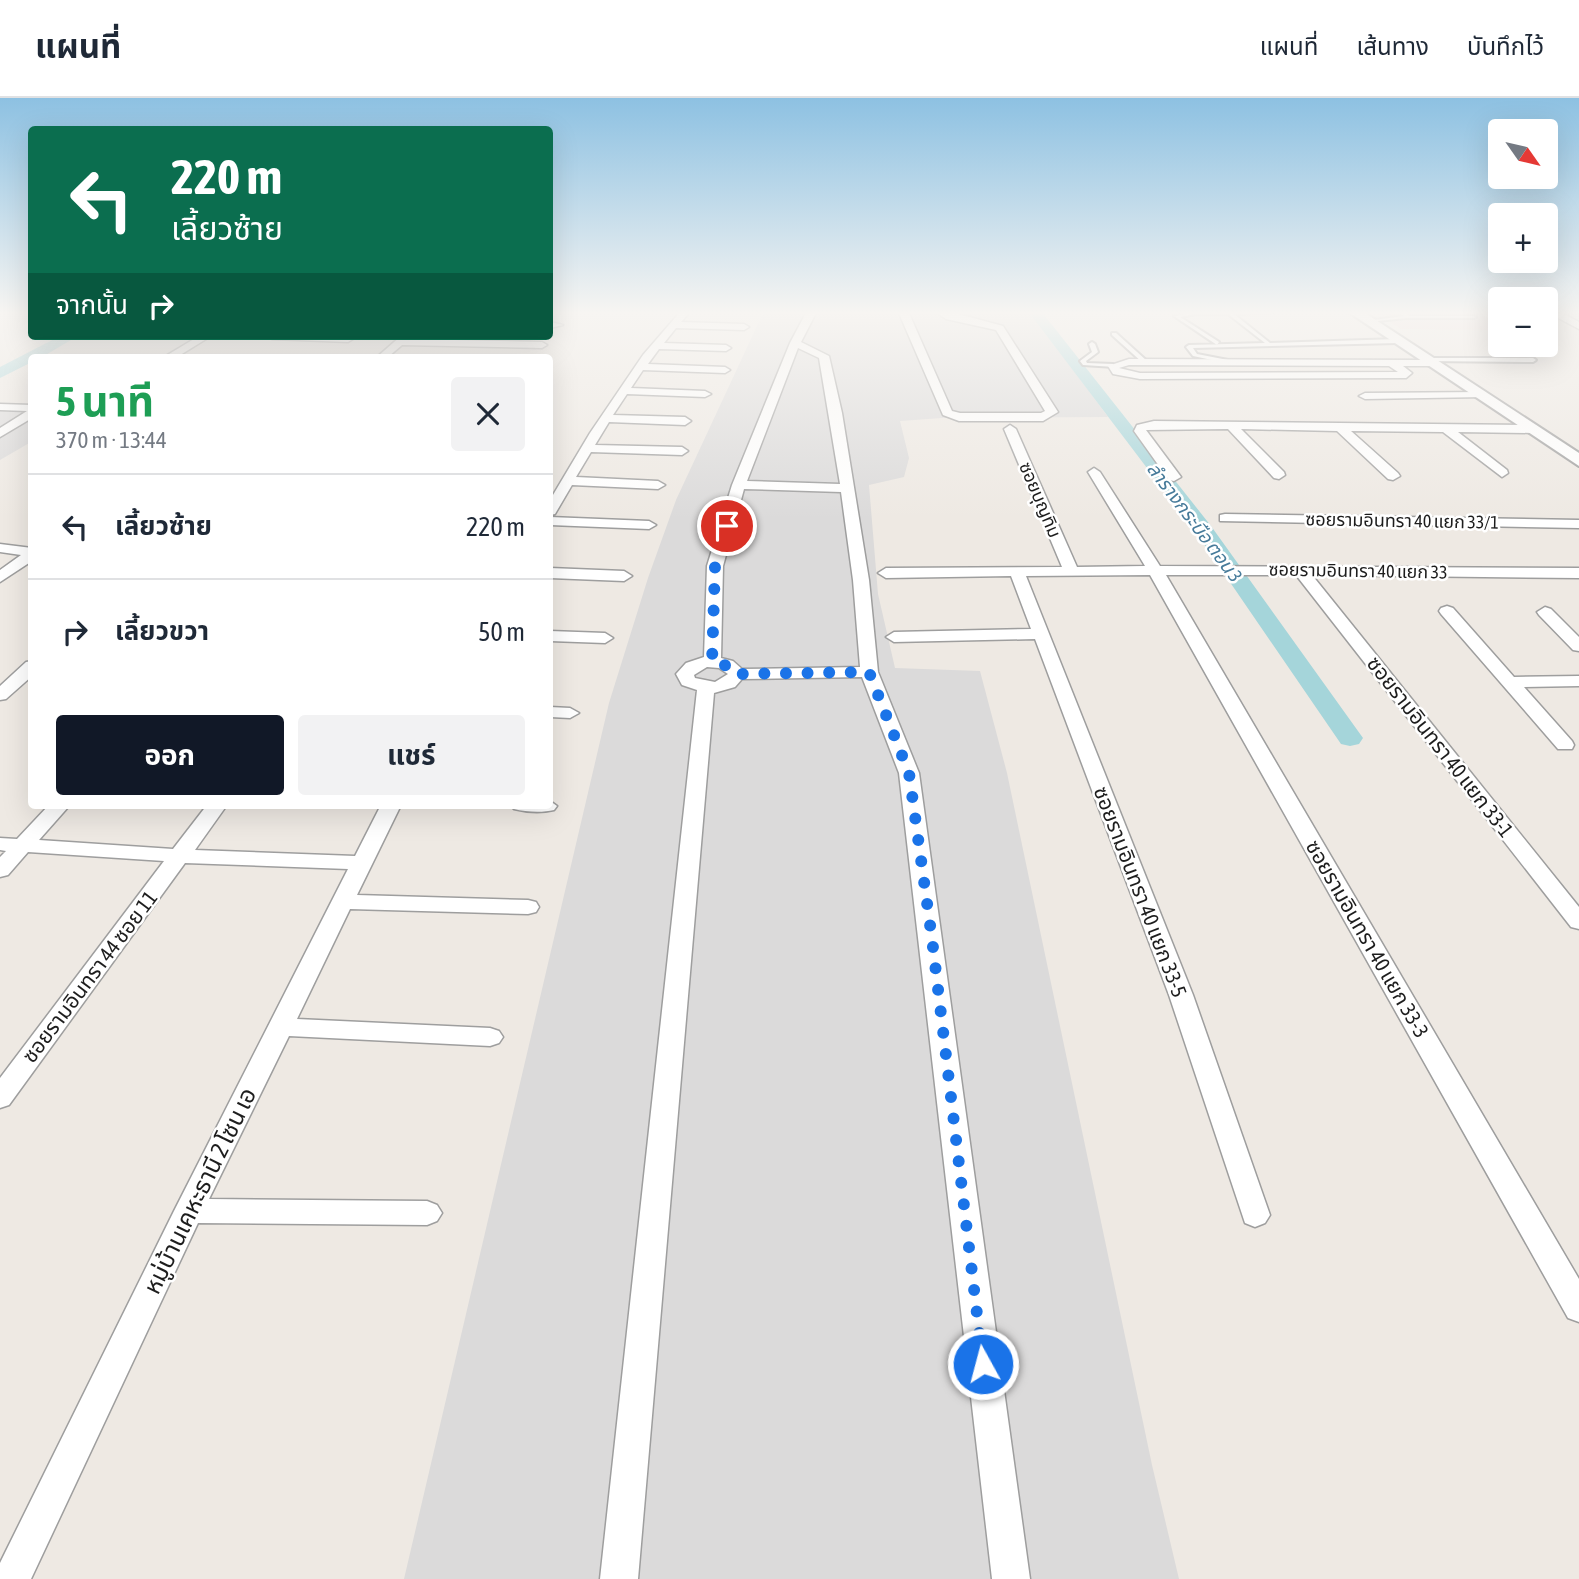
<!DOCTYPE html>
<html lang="th">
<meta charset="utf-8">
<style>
:root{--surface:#fff;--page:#f2f2f3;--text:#1f2937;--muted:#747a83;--line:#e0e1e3;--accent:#111827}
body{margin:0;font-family:"Asap Condensed","Noto Sans Thai",sans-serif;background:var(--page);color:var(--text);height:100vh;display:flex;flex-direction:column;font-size:26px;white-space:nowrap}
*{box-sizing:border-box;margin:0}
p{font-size:23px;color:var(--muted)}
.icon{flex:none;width:38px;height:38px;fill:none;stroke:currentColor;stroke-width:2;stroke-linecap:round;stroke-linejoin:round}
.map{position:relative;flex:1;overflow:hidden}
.side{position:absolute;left:28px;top:256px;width:525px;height:455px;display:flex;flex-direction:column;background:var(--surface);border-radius:7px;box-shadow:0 7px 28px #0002}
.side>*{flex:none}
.hud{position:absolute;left:28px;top:28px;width:525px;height:214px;border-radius:7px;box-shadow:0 7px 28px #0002;background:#0b6e4f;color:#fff;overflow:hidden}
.needle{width:46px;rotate:124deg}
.buttons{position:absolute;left:1488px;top:21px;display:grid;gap:14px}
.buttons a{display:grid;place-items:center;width:70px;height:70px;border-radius:7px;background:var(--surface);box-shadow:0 7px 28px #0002;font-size:35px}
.pin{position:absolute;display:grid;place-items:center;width:60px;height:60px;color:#fff;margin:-30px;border:4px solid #fff;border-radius:50%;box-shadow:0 2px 7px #0007}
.me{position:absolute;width:77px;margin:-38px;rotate:353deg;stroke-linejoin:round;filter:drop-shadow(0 0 5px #0008)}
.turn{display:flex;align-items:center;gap:24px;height:147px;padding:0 28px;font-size:32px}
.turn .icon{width:91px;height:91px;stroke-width:2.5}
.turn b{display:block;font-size:49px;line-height:60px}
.then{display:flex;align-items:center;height:66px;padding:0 28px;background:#0003;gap:14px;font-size:26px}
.round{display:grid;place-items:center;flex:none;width:74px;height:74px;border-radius:7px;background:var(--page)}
.summary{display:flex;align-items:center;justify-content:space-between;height:119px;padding:0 28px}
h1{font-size:42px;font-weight:700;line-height:52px;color:#1e9e55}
.cta{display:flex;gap:14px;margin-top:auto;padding:14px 28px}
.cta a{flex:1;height:80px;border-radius:7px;background:var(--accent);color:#fff;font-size:28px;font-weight:700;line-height:80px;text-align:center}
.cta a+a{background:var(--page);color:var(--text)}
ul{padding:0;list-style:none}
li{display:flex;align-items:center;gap:21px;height:105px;padding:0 28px;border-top:2px solid var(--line)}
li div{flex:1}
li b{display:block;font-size:26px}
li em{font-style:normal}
header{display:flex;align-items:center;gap:42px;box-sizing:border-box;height:98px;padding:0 35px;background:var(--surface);border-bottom:2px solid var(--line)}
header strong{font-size:33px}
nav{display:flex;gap:38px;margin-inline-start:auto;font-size:24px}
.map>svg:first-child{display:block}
.residential{fill:#dbdada}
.commercial{fill:#eed3d5}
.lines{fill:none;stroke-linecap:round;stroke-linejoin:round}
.canal{fill:#a5d5da;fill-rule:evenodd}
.service-casing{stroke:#9e9e9e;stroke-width:4}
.minor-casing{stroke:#9e9e9e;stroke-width:3}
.tertiary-casing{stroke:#9e9e9e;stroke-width:4}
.service{fill:#fff;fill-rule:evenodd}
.minor{fill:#fff;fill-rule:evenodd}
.tertiary{fill:#fff;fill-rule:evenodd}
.route{stroke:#1a73e8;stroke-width:12;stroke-dasharray:0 21.6}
.labels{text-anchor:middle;stroke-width:5;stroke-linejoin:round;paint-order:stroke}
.far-street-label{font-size:18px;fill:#1d1d1d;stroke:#fff}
.far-water-label{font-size:19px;font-style:italic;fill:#477b9a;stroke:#fff}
.street-label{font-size:21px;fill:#1d1d1d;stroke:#fff}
.near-street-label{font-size:24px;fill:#1d1d1d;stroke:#fff}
</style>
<header>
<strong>แผนที่</strong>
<nav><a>แผนที่</a><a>เส้นทาง</a><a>บันทึกไว้</a></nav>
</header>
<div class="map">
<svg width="1579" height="1481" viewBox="0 0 1579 1481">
<rect width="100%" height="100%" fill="#eee9e3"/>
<path class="residential" d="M 764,213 L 1030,213 L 1108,319 L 942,320 L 900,323 L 909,360 L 904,379 L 869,387 L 878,496 L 895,570 L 980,573 L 1007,675 L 1152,1367 L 1179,1481 L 404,1481 L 609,605 L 648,480 L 676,402 Z
M 0,312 L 31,312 L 31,344 L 0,362 Z"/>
<path class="commercial" d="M 1373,213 L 1500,213 L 1500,232 L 1401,231 Z"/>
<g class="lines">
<path class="canal" d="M 1028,213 L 1041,213 L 1211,428 L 1363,640 L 1359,646 L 1350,648 L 1341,646 L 1197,436 Z
M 60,238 L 78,238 L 42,259 L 32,259 L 32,264 L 0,280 L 0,269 Z"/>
<g class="service-casing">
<path id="service" d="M 1297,213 L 1234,216 L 1270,245 L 1398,241 L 1401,243 L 1398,245 L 1193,250 L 1197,256 L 1233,263 L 1231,266 L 1193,258 L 1186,249 L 1189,247 L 1265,245 L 1228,216 L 1196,216 L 1180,219 L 1219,244 L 1217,247 L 1174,218 L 1196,214 Z
M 1396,213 L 1403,213 L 1409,218 L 1474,218 L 1476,219 L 1474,220 L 1406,220 L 1368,224 L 1366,223 L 1404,218 Z
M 1112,235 L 1116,235 L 1147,263 L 1147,265 L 1143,265 L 1112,237 Z
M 1092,244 L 1095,246 L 1098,254 L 1086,263 L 1087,265 L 1113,266 L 1115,269 L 1083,267 L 1080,263 L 1092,254 L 1089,246 Z
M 1423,260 L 1533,260 L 1536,262 L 1533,264 L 1425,263 Z"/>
</g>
<g class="minor-casing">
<path id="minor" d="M 681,213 L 691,213 L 681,224 L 744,226 L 749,229 L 744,232 L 676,230 L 664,245 L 726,247 L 731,250 L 726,253 L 659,251 L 648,266 L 725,269 L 730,272 L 725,275 L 643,272 L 631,290 L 705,293 L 711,296 L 705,299 L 627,296 L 613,317 L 685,319 L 691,323 L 685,327 L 609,324 L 595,347 L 682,349 L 688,353 L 682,357 L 591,354 L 576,379 L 658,383 L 665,387 L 658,391 L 572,387 L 555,416 L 550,417 L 550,402 L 590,335 L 643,257 Z
M 807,213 L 817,213 L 801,244 L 829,258 L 842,315 L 869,482 L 878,574 L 919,675 L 1030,1481 L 992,1481 L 899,675 L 862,579 L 742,581 L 735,589 L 714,595 L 638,1481 L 600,1481 L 697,592 L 682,587 L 676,576 L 686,565 L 704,559 L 707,468 L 732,387 L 790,245 ZM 798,250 L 819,260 L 840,386 L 747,383 ZM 744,391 L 841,394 L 853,482 L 860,569 L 742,571 L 733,563 L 721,560 L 723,468 ZM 707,569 L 719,570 L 728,576 L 715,584 L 695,580 L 694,577 Z
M 898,213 L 908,213 L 952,313 L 960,315 L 1041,315 L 1045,313 L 996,232 L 946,221 L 935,213 L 947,213 L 1003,228 L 1058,314 L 1043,323 L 959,323 L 943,317 Z
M 1545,213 L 1558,213 L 1579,224 L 1579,231 Z
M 550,224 L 563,227 L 550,230 Z
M 199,238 L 211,238 L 177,259 L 164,259 Z
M 267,238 L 348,238 L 353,241 L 348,244 L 272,241 Z
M 401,238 L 412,238 L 409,241 L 542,244 L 547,247 L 542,250 L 402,247 L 388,259 L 377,259 Z
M 1129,261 L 1430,262 L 1435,265 L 1430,268 L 1403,268 L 1412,275 L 1406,280 L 1140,281 L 1113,276 L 1108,268 ZM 1129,267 L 1389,268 L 1398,274 L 1140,275 L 1119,270 Z
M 1481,294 L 1485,295 L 1485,299 L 1365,301 L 1359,298 L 1365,295 Z
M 0,306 L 32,307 L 32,320 L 0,339 L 0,330 L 27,313 L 0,312 Z
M 1154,323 L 1535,327 L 1541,331 L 1535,335 L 1458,334 L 1507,372 L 1508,375 L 1502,379 L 1443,334 L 1351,333 L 1398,375 L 1400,378 L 1393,382 L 1388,381 L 1337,333 L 1241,331 L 1284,374 L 1285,377 L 1279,381 L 1274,380 L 1228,331 L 1146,332 L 1181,379 L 1174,383 L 1169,382 L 1134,333 L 1137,327 Z
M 1010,327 L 1016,331 L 1077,469 L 1145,468 L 1088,374 L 1094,370 L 1100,374 L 1160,468 L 1579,470 L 1579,480 L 1312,477 L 1579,809 L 1579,831 L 1571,829 L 1296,477 L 1166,477 L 1579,1181 L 1579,1224 L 1568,1220 L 1150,477 L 1026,478 L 1193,897 L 1270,1117 L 1265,1125 L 1255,1129 L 1245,1125 L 1169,897 L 1035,541 L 894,544 L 886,539 L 894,534 L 1031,531 L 1011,478 L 886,480 L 878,475 L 886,470 L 1062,469 L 1004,331 Z
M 1225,416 L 1579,422 L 1579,430 L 1220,423 L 1220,417 Z
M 550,419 L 649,423 L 656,427 L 649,431 L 550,427 Z
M 0,446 L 32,450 L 32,463 L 0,484 L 0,472 L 21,457 L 0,454 Z
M 550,470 L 624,473 L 632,478 L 624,483 L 550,480 Z
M 1447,508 L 1453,510 L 1514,579 L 1579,578 L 1579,588 L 1524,589 L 1572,643 L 1574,647 L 1572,651 L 1558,651 L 1441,516 L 1439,513 L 1441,510 Z
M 1545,509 L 1551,511 L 1579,539 L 1579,553 L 1573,552 L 1539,517 L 1537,514 Z
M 550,533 L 605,535 L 613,540 L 605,545 L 550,543 Z
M 32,563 L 32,578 L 6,601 L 0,602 L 0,588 L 26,564 Z
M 550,609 L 570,610 L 579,615 L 570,620 L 550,619 Z
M 550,703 L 557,708 L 554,712 C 542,715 526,714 514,711 L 511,707 L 550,707 Z
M 49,707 L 70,707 L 39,742 L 173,751 L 207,707 L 227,707 L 195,752 L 355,758 L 381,707 L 401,707 L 357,797 L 528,802 L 536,804 L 539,809 L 536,814 L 528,816 L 350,811 L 297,921 L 490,930 L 499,933 L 503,939 L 499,945 L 490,948 L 289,938 L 209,1101 L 427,1103 L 437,1107 L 442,1115 L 437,1123 L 427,1127 L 198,1125 L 31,1481 L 0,1481 L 0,1465 L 174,1113 L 348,771 L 185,765 L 9,1007 L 0,1010 L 0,980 L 164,763 L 28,754 L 8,777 L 0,779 L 0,759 L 6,753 L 0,752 L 0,740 L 17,741 Z"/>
</g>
<g class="tertiary-casing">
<path id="tertiary" d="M 1347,213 L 1362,213 L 1579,355 L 1579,368 Z"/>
</g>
<use href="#service" class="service"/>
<use href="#minor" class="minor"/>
<use href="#tertiary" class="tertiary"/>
</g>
<linearGradient id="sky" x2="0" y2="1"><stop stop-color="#8dc1e2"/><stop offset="0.51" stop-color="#f7f5f2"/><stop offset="1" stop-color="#f7f5f2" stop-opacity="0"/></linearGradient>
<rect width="1579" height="421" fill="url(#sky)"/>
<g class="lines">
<path class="route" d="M 727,428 L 715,468 L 712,564 L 732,569 L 737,576 L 869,574 L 909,675 L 932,841 L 983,1266"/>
</g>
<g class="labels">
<g class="far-street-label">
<text transform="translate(1040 402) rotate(67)" y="6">ซอยบุญทิม</text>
<text transform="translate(1402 423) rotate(1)" y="6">ซอยรามอินทรา 40 แยก 33/1</text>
<text transform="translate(1358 473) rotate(1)" y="6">ซอยรามอินทรา 40 แยก 33</text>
</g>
<g class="far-water-label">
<text transform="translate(1195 424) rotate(53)" y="7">ลำรางกระบือ ตอน 3</text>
</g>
<g class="street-label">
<text transform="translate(1440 649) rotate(52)" y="7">ซอยรามอินทรา 40 แยก 33-1</text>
<text transform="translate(1140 794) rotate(69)" y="7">ซอยรามอินทรา 40 แยก 33-5</text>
<text transform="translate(1367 841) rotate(60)" y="7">ซอยรามอินทรา 40 แยก 33-3</text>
<text transform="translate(90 879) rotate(-53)" y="7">ซอยรามอินทรา 44 ซอย 11</text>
</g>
<g class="near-street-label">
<text transform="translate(200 1093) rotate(-64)" y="8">หมู่บ้านเคหะธานี 2 โซน เอ</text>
</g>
</g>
</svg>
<div class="buttons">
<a><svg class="needle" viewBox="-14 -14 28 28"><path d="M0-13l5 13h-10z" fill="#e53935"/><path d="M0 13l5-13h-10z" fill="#747a83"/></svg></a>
<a>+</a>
<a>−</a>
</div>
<div class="pin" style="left:727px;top:428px;background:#d93025"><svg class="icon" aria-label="arrive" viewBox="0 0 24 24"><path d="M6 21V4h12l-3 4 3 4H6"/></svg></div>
<svg class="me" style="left:983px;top:1266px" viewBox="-20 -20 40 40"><circle r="17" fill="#1a73e8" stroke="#fff" stroke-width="3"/><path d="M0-11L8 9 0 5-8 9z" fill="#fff"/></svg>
<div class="hud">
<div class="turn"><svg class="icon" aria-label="left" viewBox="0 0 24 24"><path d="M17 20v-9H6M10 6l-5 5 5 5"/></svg><div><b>220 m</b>เลี้ยวซ้าย</div></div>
<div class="then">จากนั้น<svg class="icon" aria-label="right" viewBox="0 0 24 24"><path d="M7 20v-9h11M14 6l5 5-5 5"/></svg></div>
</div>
<section class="side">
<div class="summary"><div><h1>5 นาที</h1><p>370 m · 13:44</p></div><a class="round"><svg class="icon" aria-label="close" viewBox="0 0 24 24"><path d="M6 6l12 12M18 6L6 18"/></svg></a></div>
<ul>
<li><svg class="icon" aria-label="left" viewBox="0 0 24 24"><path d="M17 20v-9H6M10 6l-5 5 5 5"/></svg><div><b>เลี้ยวซ้าย</b></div><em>220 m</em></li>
<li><svg class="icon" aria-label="right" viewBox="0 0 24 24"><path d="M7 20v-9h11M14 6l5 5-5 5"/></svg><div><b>เลี้ยวขวา</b></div><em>50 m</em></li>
</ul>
<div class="cta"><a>ออก</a><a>แชร์</a></div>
</section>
</div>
